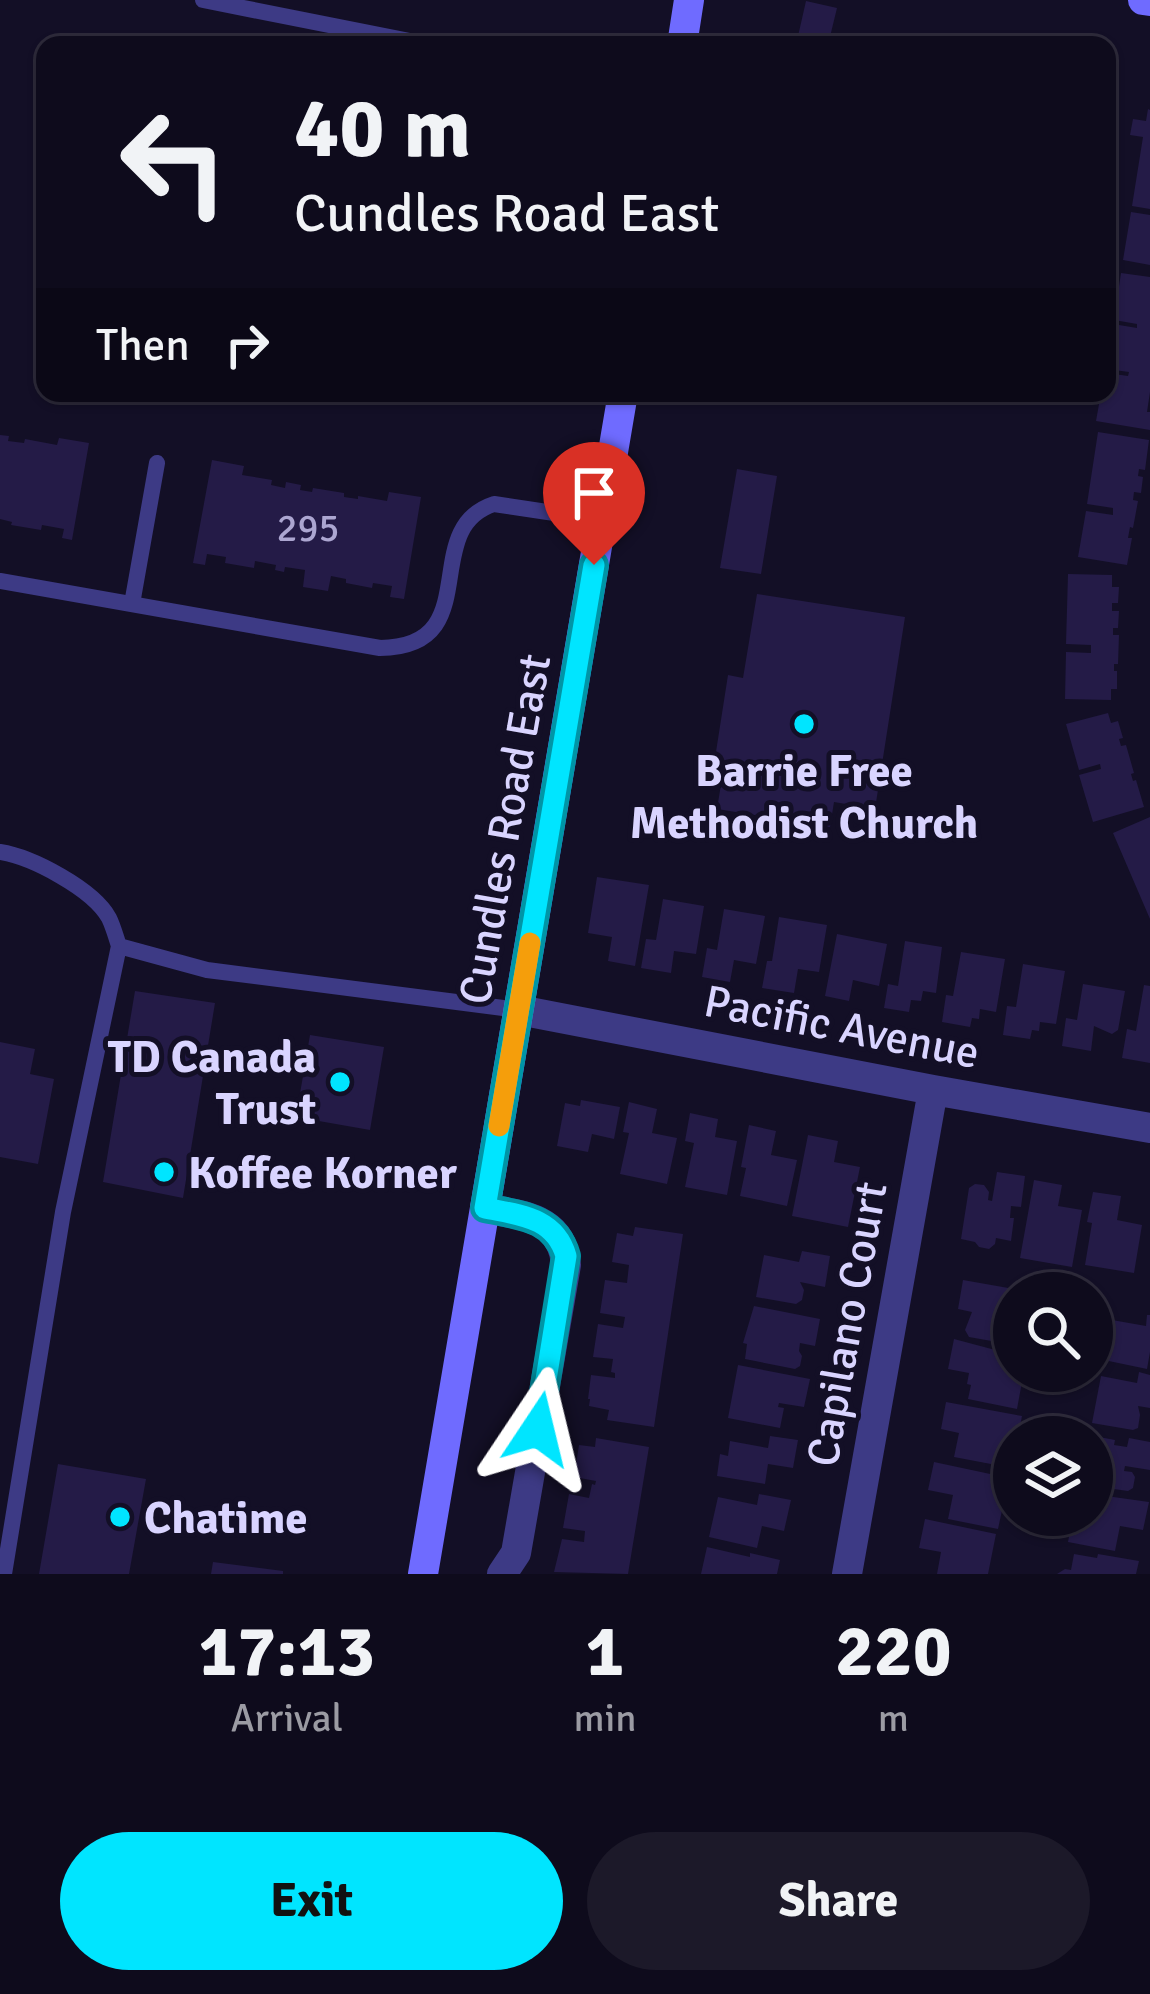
<!DOCTYPE html>
<style>
:root{--surface:#0e0b1c;--page:#1c1929;--text:#f1f3f6;--muted:#9b9ba3;--line:#2e2b3b;--accent:#00e5ff}
body{margin:0;font-family:Signika,sans-serif;background:var(--page);color:var(--text);height:100vh;display:flex;flex-direction:column;font-size:45px;white-space:nowrap}
*{box-sizing:border-box;margin:0}
p{font-size:39px;color:var(--muted)}
.icon{flex:none;width:66px;height:66px;fill:none;stroke:currentColor;stroke-width:2;stroke-linecap:round;stroke-linejoin:round}
.map{position:relative;height:1574px;overflow:hidden}
.panel{display:flex;flex-direction:column;background:var(--surface);flex:1}
.panel>*{flex:none}
.hud{position:absolute;left:36px;top:36px;width:1080px;height:366px;border-radius:24px;box-shadow:0 3px 9px #0004,0 0 0 3px var(--line);background:#0e0b1c;color:var(--text);overflow:hidden}
.tools{position:absolute;left:993px;top:1272px;display:grid;gap:24px}
.tools a{display:grid;place-items:center;width:120px;height:120px;border-radius:50%;background:var(--surface);box-shadow:0 3px 9px #0004,0 0 0 3px var(--line);font-size:60px}
.pin{position:absolute;display:grid;place-items:center;width:102px;height:102px;color:#fff;margin:-123px -51px;border-radius:50% 50% 50% 0;rotate:-45deg;box-shadow:0 0 12px #0007}
.pin .icon{rotate:45deg}
.me{position:absolute;width:132px;margin:-66px;rotate:10deg;stroke-linejoin:round;filter:drop-shadow(0 0 9px #0008)}
.turn{display:flex;align-items:center;gap:42px;height:252px;padding:0 60px;font-size:54px}
.turn .icon{width:156px;height:156px;stroke-width:2.5}
.turn b{display:block;font-size:84px;line-height:102px}
.then{display:flex;align-items:center;height:114px;padding:0 60px;background:#0003;gap:24px;font-size:45px}
.eta{display:flex;justify-content:space-evenly;align-items:center;height:204px;text-align:center}
.eta b{font-size:72px;font-weight:700;line-height:84px}
.primary-button{display:flex;gap:24px;margin-top:auto;padding:24px 60px}
.primary-button a{flex:1;height:138px;border-radius:72px;background:var(--accent);color:#111;font-size:48px;font-weight:700;line-height:138px;text-align:center}
.primary-button a+a{background:var(--page);color:var(--text)}
.map>svg:first-child{display:block}
.building{fill:#241b47}
.lines{fill:none;stroke-linecap:round;stroke-linejoin:round}
.lane{stroke:#3d3a85;stroke-width:16}
.street{stroke:#3d3a85;stroke-width:30}
.secondary{stroke:#6f6bff;stroke-width:30}
.route-casing{stroke:#0095a6;stroke-width:30}
.route{stroke:#00e5ff;stroke-width:21}
.slow{stroke:#f59e0b;stroke-width:21}
.poi-dot{fill:#00e5ff;stroke:#130f26;stroke-width:4.5}
.labels{text-anchor:middle;stroke-width:10;stroke-linejoin:round;paint-order:stroke}
.number-label{font-size:39px;fill:#aca6d1}
.poi-label{font-size:45px;font-weight:bold;fill:#d9d4ff;stroke:#130f26;text-anchor:start}
.street-label{font-size:45px;fill:#d9d4ff;stroke:#130f26}
</style>
<div class="map">
<svg width="1150" height="1574" viewBox="0 0 1150 1574">
<rect width="100%" height="100%" fill="#130f26"/>
<path class="building" d="M 806,1 L 837,8 L 828,45 L 796,45 Z
M 1148,109 L 1150,110 L 1150,209 L 1132,206 L 1143,137 L 1130,135 L 1133,119 L 1146,121 Z
M 1131,212 L 1150,215 L 1150,265 L 1123,260 Z
M 1121,273 L 1150,277 L 1150,392 L 1147,412 L 1150,412 L 1150,430 L 1096,421 L 1101,393 L 1107,393 L 1107,373 L 1128,376 L 1129,372 L 1107,369 L 1113,324 L 1137,328 L 1137,324 L 1114,320 Z
M 1098,432 L 1149,440 L 1145,470 L 1139,469 L 1138,476 L 1143,477 L 1141,493 L 1134,492 L 1133,500 L 1138,501 L 1133,528 L 1130,527 L 1128,538 L 1132,538 L 1127,565 L 1078,557 L 1086,511 L 1113,515 L 1113,508 L 1087,504 Z
M 0,435 L 9,436 L 8,441 L 24,443 L 25,439 L 57,445 L 59,438 L 89,443 L 72,540 L 62,538 L 64,529 L 42,525 L 41,530 L 11,525 L 12,522 L 0,519 Z
M 212,460 L 244,466 L 242,475 L 272,480 L 271,485 L 285,488 L 286,482 L 301,485 L 300,490 L 312,492 L 313,488 L 344,493 L 344,497 L 358,499 L 358,496 L 387,501 L 389,492 L 421,497 L 404,599 L 390,597 L 392,586 L 373,583 L 372,588 L 346,583 L 346,579 L 331,576 L 328,591 L 303,587 L 305,570 L 285,567 L 284,572 L 275,570 L 276,565 L 255,561 L 254,568 L 225,563 L 226,557 L 207,554 L 205,565 L 193,563 Z
M 737,469 L 777,476 L 761,574 L 720,568 Z
M 1068,574 L 1112,575 L 1112,587 L 1119,587 L 1118,603 L 1112,603 L 1112,611 L 1119,611 L 1118,628 L 1113,628 L 1113,635 L 1119,635 L 1118,664 L 1114,664 L 1114,671 L 1117,671 L 1117,689 L 1111,689 L 1111,700 L 1065,699 L 1066,652 L 1091,653 L 1091,645 L 1066,644 Z
M 757,594 L 905,617 L 875,809 L 834,802 L 830,827 L 717,809 L 723,772 L 713,771 L 728,675 L 743,678 Z
M 1108,713 L 1111,723 L 1118,721 L 1123,738 L 1119,739 L 1121,746 L 1126,745 L 1134,773 L 1131,774 L 1133,781 L 1136,780 L 1144,807 L 1093,822 L 1079,775 L 1101,769 L 1100,764 L 1079,770 L 1066,724 Z
M 1150,817 L 1150,919 L 1113,833 Z
M 597,877 L 649,885 L 635,966 L 608,961 L 612,937 L 588,933 Z
M 663,899 L 704,906 L 696,954 L 674,951 L 671,973 L 641,968 L 646,939 L 656,940 Z
M 724,909 L 765,916 L 756,964 L 734,960 L 730,982 L 702,977 L 707,948 L 717,950 Z
M 779,917 L 827,925 L 819,972 L 798,969 L 794,993 L 762,988 L 767,961 L 772,961 Z
M 837,934 L 887,944 L 879,986 L 853,980 L 849,1001 L 825,996 Z
M 905,941 L 942,947 L 936,993 L 923,991 L 921,1001 L 911,1000 L 909,1012 L 884,1008 L 888,984 L 898,986 Z
M 961,952 L 1005,959 L 996,1012 L 980,1009 L 979,1019 L 972,1018 L 970,1027 L 942,1022 L 946,995 L 953,996 Z
M 1023,964 L 1065,971 L 1056,1024 L 1040,1022 L 1039,1031 L 1032,1030 L 1030,1039 L 1003,1035 L 1007,1006 L 1016,1007 Z
M 1083,984 L 1125,991 L 1118,1030 L 1112,1034 L 1094,1026 L 1091,1051 L 1062,1046 L 1066,1018 L 1077,1020 Z
M 1144,985 L 1150,986 L 1150,1063 L 1122,1058 L 1127,1029 L 1136,1031 Z
M 135,991 L 215,1003 L 183,1198 L 103,1182 Z
M 310,1035 L 384,1047 L 370,1130 L 296,1117 Z
M 0,1042 L 35,1049 L 30,1074 L 54,1079 L 38,1164 L 0,1157 Z
M 581,1100 L 620,1107 L 614,1139 L 592,1134 L 588,1152 L 557,1146 L 565,1103 L 580,1106 Z
M 629,1102 L 657,1109 L 652,1133 L 677,1138 L 667,1184 L 620,1174 L 629,1133 L 623,1132 Z
M 690,1113 L 718,1119 L 715,1137 L 737,1141 L 727,1195 L 685,1187 L 694,1143 L 685,1141 Z
M 749,1125 L 776,1131 L 771,1155 L 797,1160 L 787,1206 L 740,1196 L 746,1168 L 741,1167 Z
M 808,1135 L 838,1141 L 834,1162 L 860,1167 L 848,1227 L 792,1216 Z
M 997,1172 L 1025,1176 L 1021,1207 L 1011,1206 L 1010,1218 L 1014,1218 L 1011,1241 L 996,1238 L 995,1244 L 989,1249 L 979,1247 L 975,1242 L 961,1239 L 969,1188 L 975,1184 L 984,1185 L 989,1192 L 988,1200 L 992,1201 Z
M 1034,1180 L 1062,1185 L 1058,1206 L 1082,1210 L 1072,1267 L 1020,1258 Z
M 1093,1192 L 1121,1196 L 1117,1220 L 1142,1225 L 1134,1273 L 1085,1265 L 1092,1223 L 1087,1222 Z
M 635,1227 L 683,1234 L 654,1427 L 607,1420 L 609,1410 L 589,1406 L 590,1399 L 588,1399 L 591,1375 L 615,1378 L 615,1373 L 611,1372 L 613,1359 L 593,1357 L 598,1324 L 623,1328 L 625,1317 L 600,1313 L 605,1280 L 627,1283 L 629,1265 L 612,1262 L 617,1233 L 633,1236 Z
M 802,1251 L 830,1256 L 825,1287 L 800,1282 L 804,1290 L 802,1300 L 796,1304 L 756,1297 L 764,1255 L 799,1262 Z
M 963,1280 L 1014,1289 L 1014,1345 L 969,1337 L 965,1330 L 972,1312 L 958,1309 Z
M 754,1306 L 820,1319 L 815,1346 L 800,1343 L 799,1351 L 802,1356 L 800,1366 L 795,1369 L 745,1359 L 747,1344 L 743,1343 Z
M 1147,1315 L 1150,1315 L 1150,1352 L 1147,1369 L 1104,1360 L 1112,1320 L 1146,1326 Z
M 954,1339 L 1014,1355 L 1014,1371 L 1024,1371 L 1017,1409 L 968,1399 L 971,1385 L 967,1384 L 969,1373 L 948,1369 Z
M 738,1365 L 810,1379 L 804,1407 L 779,1403 L 778,1407 L 784,1408 L 780,1428 L 728,1418 Z
M 1139,1372 L 1150,1375 L 1150,1408 L 1138,1406 L 1140,1415 L 1138,1428 L 1133,1430 L 1092,1423 L 1101,1376 L 1137,1383 Z
M 946,1402 L 1022,1416 L 1018,1437 L 1014,1437 L 1012,1468 L 954,1457 L 959,1433 L 941,1429 Z
M 770,1436 L 798,1440 L 793,1468 L 768,1464 L 765,1484 L 717,1476 L 720,1454 L 728,1456 L 730,1441 L 768,1448 Z
M 1094,1436 L 1115,1440 L 1114,1445 L 1127,1447 L 1129,1438 L 1150,1442 L 1150,1470 L 1125,1466 L 1124,1471 L 1132,1472 L 1135,1477 L 1133,1488 L 1128,1491 L 1092,1486 Z
M 596,1438 L 649,1447 L 628,1574 L 554,1572 L 562,1539 L 584,1542 L 585,1531 L 563,1528 L 569,1494 L 589,1498 L 592,1484 L 595,1485 L 596,1481 L 574,1477 L 579,1445 L 595,1447 Z
M 934,1462 L 1009,1478 L 998,1529 L 948,1519 L 953,1495 L 928,1490 Z
M 58,1464 L 146,1479 L 129,1574 L 39,1574 Z
M 759,1494 L 791,1500 L 784,1531 L 762,1526 L 757,1548 L 709,1537 L 718,1497 L 757,1505 Z
M 1092,1494 L 1149,1502 L 1143,1530 L 1120,1526 L 1115,1551 L 1068,1542 L 1073,1515 L 1092,1515 Z
M 925,1519 L 996,1534 L 988,1574 L 937,1574 L 941,1552 L 919,1548 Z
M 707,1547 L 750,1557 L 750,1553 L 780,1560 L 777,1574 L 701,1574 Z
M 1074,1554 L 1097,1558 L 1098,1554 L 1139,1561 L 1136,1574 L 1057,1574 L 1065,1569 L 1071,1570 Z
M 213,1562 L 283,1571 L 283,1574 L 211,1574 Z"/>
<g class="lines">
<path class="lane" d="M 203,0 L 430,45
M 0,581 L 380,648 C 488,647 417,529 494,504 L 601,520
M 132,604 L 157,463
M 0,852 C 32,857 93,889 109,918 C 113,926 116,937 119,946
M 4,1574 L 63,1212 L 119,946 L 207,970 L 519,1010"/>
<path class="street" d="M 519,1010 L 933,1090 L 1150,1128
M 485,1208 C 523,1216 562,1217 566,1265 L 516,1553 L 502,1574
M 847,1574 L 933,1090"/>
<path class="secondary" d="M 1143,0 L 1150,1
M 682,45 L 689,0
M 423,1574 L 623,393"/>
</g>
<g class="lines">
<g class="route-casing">
<path id="route" d="M 538,1429 L 566,1256 C 555,1217 519,1215 485,1208 L 594,565"/>
</g>
<use href="#route" class="route"/>
<path class="slow" d="M 499,1126 L 530,943"/>
</g>
<g class="poi-dot">
<circle cx="804" cy="724" r="12"/>
<circle cx="340" cy="1082" r="12"/>
<circle cx="164" cy="1172" r="12"/>
<circle cx="120" cy="1517" r="12"/>
</g>
<g class="labels">
<g class="number-label">
<text x="308" y="541">295</text>
</g>
<g class="poi-label">
<text x="804" y="786" text-anchor="middle">Barrie Free<tspan x="804" dy="52">Methodist Church</tspan></text>
<text x="316" y="1072" text-anchor="end">TD Canada<tspan x="316" dy="52">Trust</tspan></text>
<text x="188" y="1188">Koffee Korner</text>
<text x="144" y="1533">Chatime</text>
</g>
<g class="street-label">
<text transform="translate(504 829) rotate(-80)" y="16">Cundles Road East</text>
<text transform="translate(842 1026) rotate(11)" y="16">Pacific Avenue</text>
<text transform="translate(846 1324) rotate(-80)" y="16">Capilano Court</text>
</g>
</g>
</svg>
<div class="tools">
<a><svg class="icon" aria-label="search" viewBox="0 0 24 24"><circle cx="10" cy="10" r="6"/><path d="M15 15l6 6"/></svg></a>
<a><svg class="icon" aria-label="layers" viewBox="0 0 24 24"><path d="M12 4l9 5-9 5-9-5zM3 14l9 5 9-5"/></svg></a>
</div>
<div class="pin" style="left:594px;top:565px;background:#d93025"><svg class="icon" aria-label="arrive" viewBox="0 0 24 24"><path d="M6 21V4h12l-3 4 3 4H6"/></svg></div>
<svg class="me" style="left:538px;top:1429px" viewBox="-20 -20 40 40"><path d="M0-17L14 15 0 8-14 15z" fill="#00e5ff" stroke="#fff" stroke-width="4"/></svg>
<div class="hud">
<div class="turn"><svg class="icon" aria-label="left" viewBox="0 0 24 24"><path d="M17 20v-9H6M10 6l-5 5 5 5"/></svg><div><b>40 m</b>Cundles Road East</div></div>
<div class="then">Then<svg class="icon" aria-label="right" viewBox="0 0 24 24"><path d="M7 20v-9h11M14 6l5 5-5 5"/></svg></div>
</div>
</div>
<section class="panel">
<div class="eta">
<div><b>17:13</b><p>Arrival</p></div>
<div><b>1</b><p>min</p></div>
<div><b>220</b><p>m</p></div>
</div>
<div class="primary-button"><a>Exit</a><a>Share</a></div>
</section>
